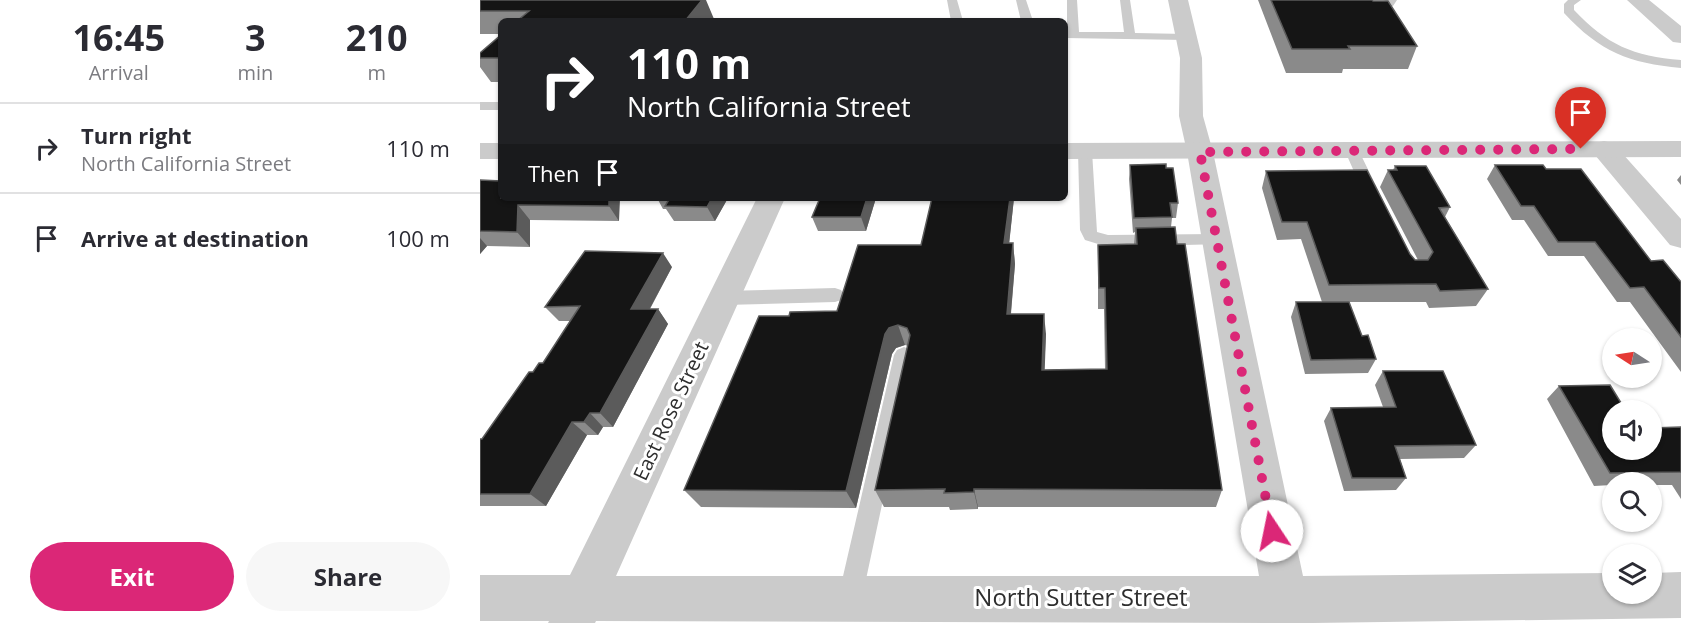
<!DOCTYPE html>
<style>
:root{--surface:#fff;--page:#f7f7f7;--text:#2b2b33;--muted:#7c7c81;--line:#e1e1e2;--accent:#db2777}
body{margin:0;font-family:"Open Sans",sans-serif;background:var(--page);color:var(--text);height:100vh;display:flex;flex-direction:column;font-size:22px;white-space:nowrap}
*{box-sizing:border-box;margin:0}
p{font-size:20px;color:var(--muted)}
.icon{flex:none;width:33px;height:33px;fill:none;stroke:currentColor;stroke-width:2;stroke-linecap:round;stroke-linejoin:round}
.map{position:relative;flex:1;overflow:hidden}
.panel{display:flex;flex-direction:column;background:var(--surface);width:480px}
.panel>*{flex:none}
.top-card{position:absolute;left:18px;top:18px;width:570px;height:183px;border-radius:9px;box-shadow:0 2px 4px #0004;background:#202124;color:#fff;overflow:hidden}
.needle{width:39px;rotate:282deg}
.controls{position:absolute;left:1122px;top:328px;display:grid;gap:12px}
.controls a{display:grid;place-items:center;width:60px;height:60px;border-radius:50%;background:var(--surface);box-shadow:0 2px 4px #0004;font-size:30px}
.pin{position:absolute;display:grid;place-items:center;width:51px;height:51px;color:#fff;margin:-62px -26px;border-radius:50% 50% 50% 0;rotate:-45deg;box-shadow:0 0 6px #0007}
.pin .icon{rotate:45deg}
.me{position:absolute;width:66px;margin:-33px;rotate:349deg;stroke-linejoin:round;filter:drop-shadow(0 0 4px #0008)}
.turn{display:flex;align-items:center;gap:21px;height:126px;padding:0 30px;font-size:27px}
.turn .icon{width:78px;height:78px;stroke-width:2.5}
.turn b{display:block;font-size:42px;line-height:51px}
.then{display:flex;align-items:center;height:57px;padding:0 30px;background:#0003;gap:12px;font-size:22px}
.eta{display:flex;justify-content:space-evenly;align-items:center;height:102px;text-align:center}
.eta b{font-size:36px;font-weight:700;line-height:42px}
.action{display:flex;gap:12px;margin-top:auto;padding:12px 30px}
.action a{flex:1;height:69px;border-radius:36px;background:var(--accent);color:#fff;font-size:24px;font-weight:700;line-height:69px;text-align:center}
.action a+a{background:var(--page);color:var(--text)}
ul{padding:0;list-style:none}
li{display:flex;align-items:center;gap:18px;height:90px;padding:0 30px;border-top:2px solid var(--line)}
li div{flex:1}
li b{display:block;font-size:22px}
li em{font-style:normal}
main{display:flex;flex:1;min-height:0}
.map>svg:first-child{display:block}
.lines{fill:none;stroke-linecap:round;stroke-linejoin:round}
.service{fill:#cbcbcb;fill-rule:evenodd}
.minor{fill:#cbcbcb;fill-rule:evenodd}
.tertiary{fill:#cbcbcb;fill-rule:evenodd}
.wall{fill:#8a8a8a}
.shaded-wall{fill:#5b5b5b}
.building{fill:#151515;stroke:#5b5b5b;stroke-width:1.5}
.route{stroke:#db2777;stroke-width:10;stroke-dasharray:0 18}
.labels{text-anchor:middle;stroke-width:6;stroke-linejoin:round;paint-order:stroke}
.street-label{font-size:20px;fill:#2e2e2e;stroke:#fff}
.near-street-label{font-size:24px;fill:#2e2e2e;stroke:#fff}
</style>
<main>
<section class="panel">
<div class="eta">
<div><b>16:45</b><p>Arrival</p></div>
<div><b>3</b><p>min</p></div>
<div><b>210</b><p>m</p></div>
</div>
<ul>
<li><svg class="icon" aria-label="right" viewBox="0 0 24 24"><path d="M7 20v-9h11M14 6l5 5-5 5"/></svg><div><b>Turn right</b><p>North California Street</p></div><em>110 m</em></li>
<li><svg class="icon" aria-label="arrive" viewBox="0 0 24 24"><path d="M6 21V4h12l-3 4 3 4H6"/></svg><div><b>Arrive at destination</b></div><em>100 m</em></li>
</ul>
<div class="action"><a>Exit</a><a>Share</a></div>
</section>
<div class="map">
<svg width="1201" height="623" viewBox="0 0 1201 623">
<rect width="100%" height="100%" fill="#fff"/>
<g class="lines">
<path class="service" d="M 467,0 L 477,0 L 483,21 L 471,21 Z
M 536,0 L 546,0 L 553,21 L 541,21 Z
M 587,0 L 597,0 L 599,32 L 644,32 L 640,0 L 650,0 L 655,33 L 706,34 L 712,37 L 706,40 L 585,38 L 585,32 L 587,32 Z
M 906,0 L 917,0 L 913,6 L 886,11 L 881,8 Z
M 1088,0 L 1101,0 L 1094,5 L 1094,10 C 1127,45 1153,56 1201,60 L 1201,68 C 1149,63 1120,52 1084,13 L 1084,4 Z
M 0,102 L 21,102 L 21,110 L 0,110 Z
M 605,147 L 612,151 L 617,232 L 628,235 L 737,234 L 743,236 L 745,240 L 743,244 L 628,247 L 605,240 L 600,230 L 598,151 Z
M 872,147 L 879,151 L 899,192 L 896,195 L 886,195 L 883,192 L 865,151 Z
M 355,288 L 361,290 L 364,295 L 361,300 L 355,302 L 244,305 L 238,303 L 235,298 L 238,293 L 244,291 Z
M 424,347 L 431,350 L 434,355 L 382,598 L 379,607 L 370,610 L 361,607 L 358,598 L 414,355 L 417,350 Z"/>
<path class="minor" d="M 688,0 L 708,0 L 722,58 L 723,116 L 733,152 L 823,576 L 1132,573 L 1132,594 L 1172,594 L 1172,573 L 1201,572 L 1201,618 L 833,623 L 116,621 L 115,623 L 68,623 L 69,621 L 0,621 L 0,575 L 90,575 L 277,198 L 305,198 L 136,576 L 779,576 L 707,152 L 699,116 L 700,58 Z
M 1147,0 L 1169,0 L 1201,26 L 1201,43 L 1193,42 Z
M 1124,141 L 1133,143 L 1201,219 L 1201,248 L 1190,245 L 1115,155 L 1111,149 L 1115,143 Z"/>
<path class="tertiary" d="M 1201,141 L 1201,157 L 585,159 L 585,143 Z
M 0,143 L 21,143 L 21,159 L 0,159 Z"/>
</g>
<path class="wall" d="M 0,0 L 234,19 L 233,21 L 21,21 L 21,34 L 0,34 Z
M 778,0 L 892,0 L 937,46 L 928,69 L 863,69 L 862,73 L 806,73 Z
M 21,35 L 21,82 L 11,82 L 0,67 L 0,53 Z
M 650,165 L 686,168 L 698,203 L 696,218 L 692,218 L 691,227 L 697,244 L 742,490 L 736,507 L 498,507 L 498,509 L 470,510 L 469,507 L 404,507 L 395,490 L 428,346 L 425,345 L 416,348 L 412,354 L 376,508 L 221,507 L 204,490 L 309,316 L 357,311 L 441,245 L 452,198 L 534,198 L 529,243 L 533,243 L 535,264 L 531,314 L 566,334 L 564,370 L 625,369 L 624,309 L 618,309 L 618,245 L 654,244 L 655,232 L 653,233 L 649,179 Z
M 1015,165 L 1066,169 L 1171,261 L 1201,282 L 1201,372 L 1150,302 L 1137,302 L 1104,256 L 1068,256 L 1044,220 L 1032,220 L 1007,179 Z
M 915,166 L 970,207 L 965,217 L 1008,289 L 996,306 L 949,308 L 946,302 L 842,302 L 821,239 L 797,240 L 782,188 L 786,171 L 930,254 L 935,260 L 938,260 L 900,187 L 908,170 L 913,170 Z
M 1201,175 L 1201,185 L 1197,180 Z
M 0,180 L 21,198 L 139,198 L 139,221 L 50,220 L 50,247 L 7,246 L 0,254 Z
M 177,198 L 248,198 L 235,221 L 194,221 L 186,209 L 183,209 Z
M 396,198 L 386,231 L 338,231 L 332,217 Z
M 192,267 L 170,309 L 178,309 L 188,324 L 133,427 L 123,427 L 118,435 L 107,435 L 66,506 L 0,506 L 0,439 L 2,439 L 53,372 L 63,363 L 90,321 L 79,321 L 65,307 Z
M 816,302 L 882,336 L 896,359 L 888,373 L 825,374 L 811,317 Z
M 903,371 L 996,445 L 984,458 L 920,459 L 926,478 L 916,490 L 864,491 L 844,421 L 851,408 L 903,407 L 895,385 Z
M 1079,386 L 1132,450 L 1201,427 L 1201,499 L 1192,485 L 1172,485 L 1172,483 L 1132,483 L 1132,485 L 1114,486 L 1067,399 Z"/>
<path class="shaded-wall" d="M 222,0 L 226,0 L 234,19 L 233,21 L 205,21 Z
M 129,198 L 139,198 L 140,199 L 139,221 L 129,206 Z
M 232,198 L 248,198 L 235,221 L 227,207 Z
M 387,198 L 396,198 L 386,231 L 381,217 Z
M 530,198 L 534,198 L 527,264 L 524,243 Z
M 38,205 L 50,220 L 50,247 L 37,232 Z
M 0,238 L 7,246 L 0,254 Z
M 533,243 L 535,264 L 529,334 L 527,314 Z
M 183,253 L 192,267 L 162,323 L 151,309 Z
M 178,309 L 188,324 L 133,427 L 120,413 Z
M 564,314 L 566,334 L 564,390 L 562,370 Z
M 418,325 L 425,345 L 416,348 L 412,354 L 376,508 L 366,491 L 405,334 L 409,328 Z
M 110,413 L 123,427 L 118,435 L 104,422 Z
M 92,422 L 107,435 L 66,506 L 50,494 Z
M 494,489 L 498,507 L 498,509 L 494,492 Z"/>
<path class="building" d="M 0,0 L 222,0 L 205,21 L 37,21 L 49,11 L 0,11 Z
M 791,0 L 892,0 L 893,1 L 908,1 L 937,46 L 868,46 L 870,49 L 812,49 Z
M 21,35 L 21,58 L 0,58 L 0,53 Z
M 686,164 L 686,168 L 693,168 L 698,203 L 690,203 L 692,217 L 654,218 L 650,165 Z
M 1015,165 L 1063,165 L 1066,169 L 1101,169 L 1171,261 L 1183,260 L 1201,282 L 1201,337 L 1164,287 L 1150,288 L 1115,242 L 1078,242 L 1054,206 L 1041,206 Z
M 915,166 L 946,166 L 970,207 L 959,208 L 1008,289 L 960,291 L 956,284 L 849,285 L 827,222 L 802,222 L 786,171 L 887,170 L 930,254 L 935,260 L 948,260 L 953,252 L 908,170 L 917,170 Z
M 0,180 L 21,181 L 21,198 L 129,198 L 129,206 L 38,205 L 37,232 L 0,231 Z
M 190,198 L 232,198 L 227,207 L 185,206 Z
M 340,198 L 387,198 L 381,217 L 332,217 Z
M 452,198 L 530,198 L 524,243 L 533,243 L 527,314 L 564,314 L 562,370 L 627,369 L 625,288 L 619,288 L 618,245 L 657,244 L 656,228 L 695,227 L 697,244 L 705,244 L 742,490 L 494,489 L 494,492 L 464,493 L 465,489 L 395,490 L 430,335 L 427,328 L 418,325 L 409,328 L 405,334 L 366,491 L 204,490 L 279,316 L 309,316 L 310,312 L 357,311 L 378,245 L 441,245 Z
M 105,251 L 183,253 L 151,309 L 178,309 L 120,413 L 110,413 L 104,422 L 92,422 L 50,494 L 0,494 L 0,439 L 2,439 L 49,372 L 53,372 L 59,363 L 63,363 L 100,306 L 65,307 Z
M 816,302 L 869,302 L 882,336 L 888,335 L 896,359 L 831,360 Z
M 903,371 L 963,371 L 996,445 L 915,446 L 926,478 L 872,478 L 851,408 L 916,407 Z
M 1130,385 L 1146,411 L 1132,411 L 1132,450 L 1172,450 L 1172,428 L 1201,427 L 1201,472 L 1130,473 L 1079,386 Z"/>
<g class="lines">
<path class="route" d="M 792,531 L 720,152 L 1101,149"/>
</g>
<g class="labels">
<g class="street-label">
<text transform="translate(191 411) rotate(-65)" y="7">East Rose Street</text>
</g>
<g class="near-street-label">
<text x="601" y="606">North Sutter Street</text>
</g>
</g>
</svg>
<div class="controls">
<a><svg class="needle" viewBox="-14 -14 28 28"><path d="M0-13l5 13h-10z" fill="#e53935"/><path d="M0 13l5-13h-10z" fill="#7c7c81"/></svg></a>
<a><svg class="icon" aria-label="sound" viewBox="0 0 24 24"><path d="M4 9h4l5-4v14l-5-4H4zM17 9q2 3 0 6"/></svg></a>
<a><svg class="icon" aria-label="search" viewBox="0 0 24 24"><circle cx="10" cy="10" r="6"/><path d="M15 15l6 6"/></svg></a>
<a><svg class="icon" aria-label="layers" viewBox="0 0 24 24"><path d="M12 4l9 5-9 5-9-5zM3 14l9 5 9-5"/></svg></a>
</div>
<div class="pin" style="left:1101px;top:149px;background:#d93025"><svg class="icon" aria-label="arrive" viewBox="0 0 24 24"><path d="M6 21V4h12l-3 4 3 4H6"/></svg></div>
<svg class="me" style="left:792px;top:531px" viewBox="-20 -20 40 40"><circle r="19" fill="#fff"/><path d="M0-13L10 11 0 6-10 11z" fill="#db2777"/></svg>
<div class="top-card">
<div class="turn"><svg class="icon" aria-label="right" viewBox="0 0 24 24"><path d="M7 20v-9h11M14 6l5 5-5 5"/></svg><div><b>110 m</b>North California Street</div></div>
<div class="then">Then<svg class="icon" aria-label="arrive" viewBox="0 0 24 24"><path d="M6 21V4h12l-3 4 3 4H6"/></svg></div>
</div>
</div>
</main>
